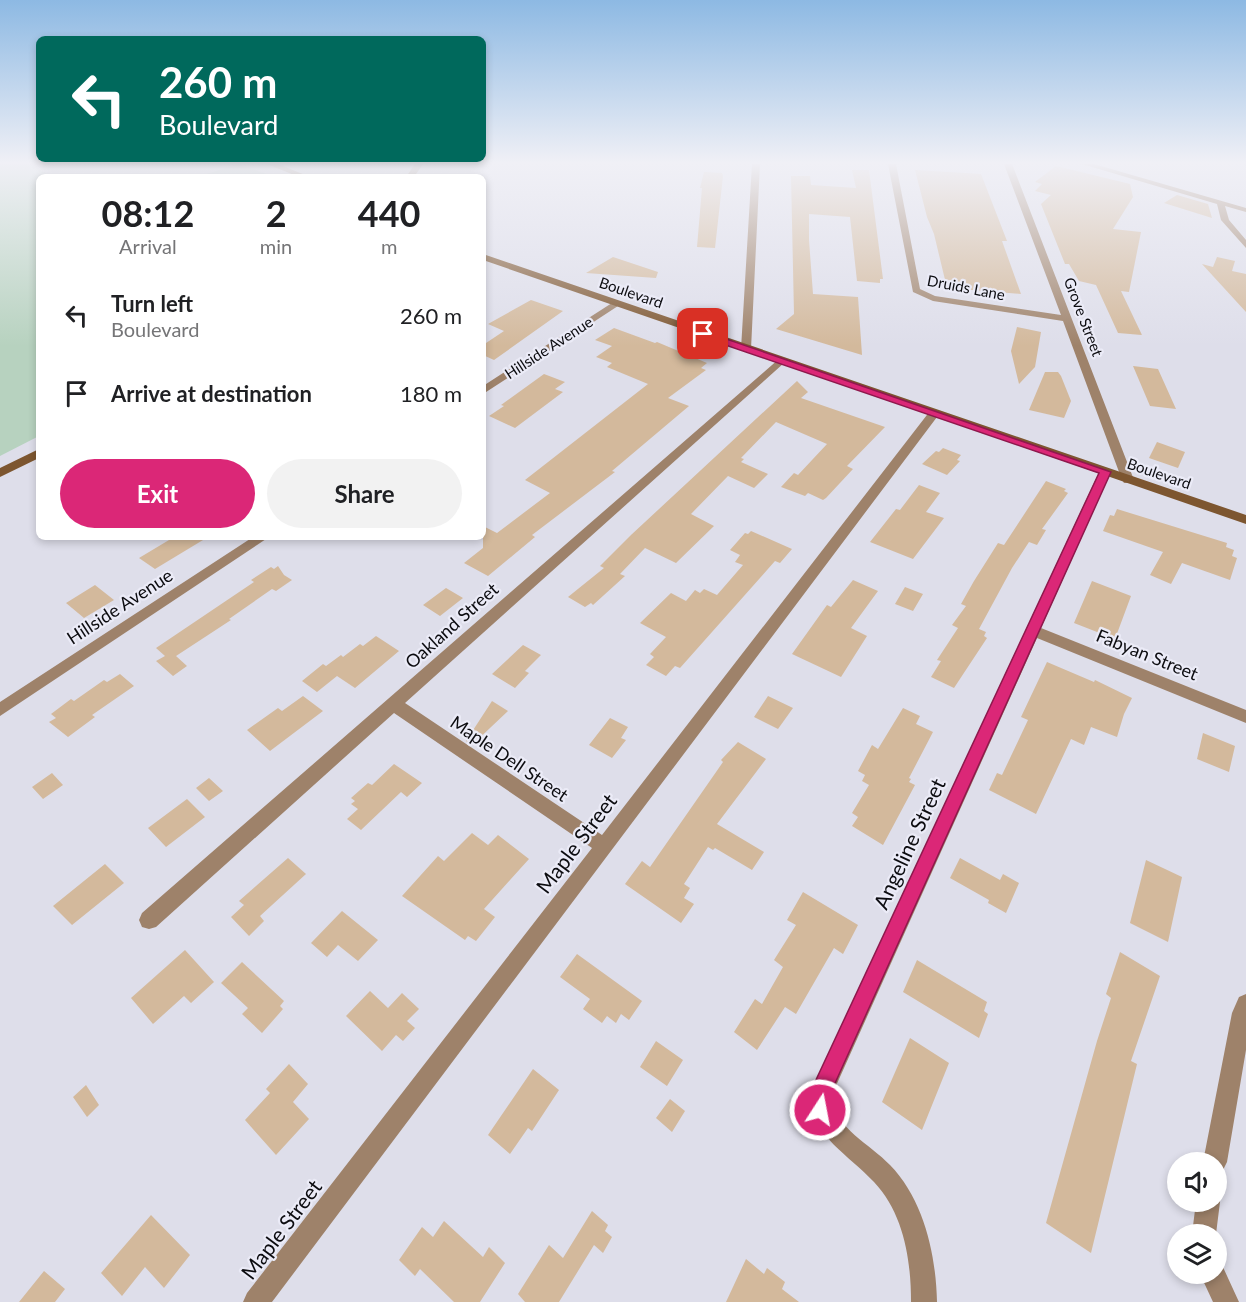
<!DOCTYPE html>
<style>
:root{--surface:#fff;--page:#f2f2f2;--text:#202124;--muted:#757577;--accent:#db2777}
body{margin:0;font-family:Lato,sans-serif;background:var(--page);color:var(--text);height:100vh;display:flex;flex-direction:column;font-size:22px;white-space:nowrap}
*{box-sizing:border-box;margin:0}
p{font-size:20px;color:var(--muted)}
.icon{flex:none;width:33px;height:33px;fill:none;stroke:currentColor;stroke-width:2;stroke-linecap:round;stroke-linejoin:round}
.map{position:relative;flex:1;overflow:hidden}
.sheet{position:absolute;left:36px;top:174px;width:450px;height:366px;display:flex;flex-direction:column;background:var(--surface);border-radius:9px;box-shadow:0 3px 9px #0003}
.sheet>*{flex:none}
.guide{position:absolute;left:36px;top:36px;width:450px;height:126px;border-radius:9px;box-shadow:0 3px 9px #0003;background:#00695c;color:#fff;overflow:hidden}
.fabs{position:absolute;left:1167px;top:1152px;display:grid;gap:12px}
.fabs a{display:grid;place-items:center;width:60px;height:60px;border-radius:50%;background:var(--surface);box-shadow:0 3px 9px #0003;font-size:30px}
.pin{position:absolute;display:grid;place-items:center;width:51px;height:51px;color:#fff;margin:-26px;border-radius:12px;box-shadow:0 3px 9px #0006}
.me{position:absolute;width:66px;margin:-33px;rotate:11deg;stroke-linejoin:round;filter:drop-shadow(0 0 4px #0008)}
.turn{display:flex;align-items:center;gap:21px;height:126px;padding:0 24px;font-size:27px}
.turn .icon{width:78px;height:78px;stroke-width:2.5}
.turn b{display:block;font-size:42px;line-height:51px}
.eta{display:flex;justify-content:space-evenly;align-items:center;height:102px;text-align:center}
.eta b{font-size:36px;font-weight:700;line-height:42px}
.primary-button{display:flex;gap:12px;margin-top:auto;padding:12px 24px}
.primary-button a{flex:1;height:69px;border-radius:36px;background:var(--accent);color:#fff;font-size:24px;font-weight:700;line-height:69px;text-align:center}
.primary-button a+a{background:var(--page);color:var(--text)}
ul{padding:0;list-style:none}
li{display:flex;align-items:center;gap:18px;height:78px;padding:0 24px}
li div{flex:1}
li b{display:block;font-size:22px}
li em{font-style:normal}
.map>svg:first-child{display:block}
.green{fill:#b7d2bf}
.building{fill:#d3b99c}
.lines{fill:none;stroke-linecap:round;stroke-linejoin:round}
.minor{fill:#9e826a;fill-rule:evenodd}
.secondary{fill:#7d5630;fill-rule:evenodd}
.route{fill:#db2777;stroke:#8e194d;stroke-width:1.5}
.labels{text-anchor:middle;stroke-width:4.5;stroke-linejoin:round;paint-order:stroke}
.far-street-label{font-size:15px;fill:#0c0c10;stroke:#ebebf7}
.street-label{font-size:18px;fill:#0c0c10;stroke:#ebebf7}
.near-street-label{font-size:21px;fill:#0c0c10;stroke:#ebebf7}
</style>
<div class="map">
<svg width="1246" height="1302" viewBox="0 0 1246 1302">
<rect width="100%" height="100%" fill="#dedeea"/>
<path class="green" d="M 0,164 L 31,164 L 52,177 L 39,177 L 39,436 L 0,456 Z
M 238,164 L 275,177 L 197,177 Z"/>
<path class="building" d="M 1056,166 L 1130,184 L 1133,197 L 1113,229 L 1141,232 L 1129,292 L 1121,291 L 1142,335 L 1118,333 L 1096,285 L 1079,281 L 1069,264 L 1065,264 L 1041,204 L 1051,195 L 1035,191 L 1042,184 L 1035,182 Z
M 852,170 L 869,170 L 883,279 L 880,279 L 880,283 L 857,281 L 850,217 L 809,214 L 809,240 L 813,294 L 858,297 L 862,355 L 776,329 L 794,314 L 791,176 L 810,176 L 811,185 L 856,188 Z
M 915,170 L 981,174 L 1007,241 L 1002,241 L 1021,294 L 947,288 L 934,234 L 927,217 Z
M 704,172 L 722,173 L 723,176 L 715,248 L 697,247 L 702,188 L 700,188 Z
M 1177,195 L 1208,204 L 1212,218 L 1164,203 Z
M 613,257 L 658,272 L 656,278 L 586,273 Z
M 1217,257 L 1235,261 L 1232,271 L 1246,274 L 1246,312 L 1202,264 L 1213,267 Z
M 531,300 L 563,311 L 494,360 L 483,355 L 483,345 L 504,331 L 488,324 Z
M 1017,327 L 1041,332 L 1035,367 L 1019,384 L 1011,351 Z
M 614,328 L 655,343 L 657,342 L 707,363 L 701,368 L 706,370 L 668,398 L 689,406 L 612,471 L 615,472 L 532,535 L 535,537 L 488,576 L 464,563 L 483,548 L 483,526 L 497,533 L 550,493 L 525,480 L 648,384 L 607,367 L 612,363 L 596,357 L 612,346 L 595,340 Z
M 1133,366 L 1158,369 L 1176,409 L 1150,406 Z
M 1045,372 L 1058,372 L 1061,376 L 1071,401 L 1064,418 L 1029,410 Z
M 544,374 L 565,382 L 555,389 L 563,392 L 515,428 L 489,416 L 504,406 L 501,405 Z
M 797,381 L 808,392 L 801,398 L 885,427 L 847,466 L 853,469 L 826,498 L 823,500 L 808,493 L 805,496 L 781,487 L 794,473 L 798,475 L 827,444 L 776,422 L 741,458 L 744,459 L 741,462 L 768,474 L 754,488 L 728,476 L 691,514 L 714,526 L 676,563 L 645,548 L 620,574 L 625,576 L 593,605 L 591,603 L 585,607 L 568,597 L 604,568 L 600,566 L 631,535 Z
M 1157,442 L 1185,452 L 1178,468 L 1149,458 Z
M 943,448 L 961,455 L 957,460 L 960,461 L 947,475 L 922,464 L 936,451 L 939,452 Z
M 1046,481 L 1066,489 L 1064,491 L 1068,493 L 1042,529 L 1046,530 L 1037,545 L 1029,542 L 1012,568 L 979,629 L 986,632 L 984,636 L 987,638 L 954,688 L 931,677 L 941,661 L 937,660 L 958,628 L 952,625 L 966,606 L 961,604 L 974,581 L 998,543 L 1004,545 Z
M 919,485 L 940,493 L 926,512 L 944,518 L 913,559 L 870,542 L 896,509 L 900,510 Z
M 1117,509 L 1227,543 L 1226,547 L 1234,550 L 1232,556 L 1237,558 L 1230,580 L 1182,563 L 1171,584 L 1150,575 L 1163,552 L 1103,531 L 1110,515 L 1114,516 Z
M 751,531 L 792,549 L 780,563 L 775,561 L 680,668 L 675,666 L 666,676 L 646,665 L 654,657 L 650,654 L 666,637 L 640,623 L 671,593 L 686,601 L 695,590 L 700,593 L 704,589 L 717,595 L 743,565 L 735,562 L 740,555 L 730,550 L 745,533 L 748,534 Z
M 174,537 L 208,537 L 155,569 L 139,558 Z
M 278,566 L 284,575 L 292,580 L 276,591 L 272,589 L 229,619 L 231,620 L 176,656 L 187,666 L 173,676 L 156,661 L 165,656 L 156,648 L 254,582 L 251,580 L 271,567 L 274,569 Z
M 853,580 L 878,591 L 851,628 L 867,636 L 841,677 L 792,654 L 827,605 L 831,607 Z
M 1092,581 L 1131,596 L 1115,639 L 1074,623 Z
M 95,585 L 114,600 L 84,618 L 66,603 Z
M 905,587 L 923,594 L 913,611 L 895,604 Z
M 446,588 L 463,598 L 440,616 L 423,605 Z
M 376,636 L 399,651 L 355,688 L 337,676 L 317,692 L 302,681 L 323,664 L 326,666 L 341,655 L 343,657 L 360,644 L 363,646 Z
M 523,645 L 541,655 L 525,671 L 529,673 L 515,688 L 492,674 Z
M 1047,662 L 1094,682 L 1095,680 L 1132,698 L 1124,714 L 1117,737 L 1091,727 L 1084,745 L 1071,739 L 1036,814 L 989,790 L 997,773 L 1002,775 L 1028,720 L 1021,717 Z
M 120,674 L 134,686 L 92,715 L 95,717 L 68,737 L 49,722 L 56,718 L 51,714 L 71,699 L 74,701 L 104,680 L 107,682 Z
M 303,696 L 323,711 L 270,751 L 247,730 L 278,708 L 282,711 Z
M 768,696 L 793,708 L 778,729 L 754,717 Z
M 492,701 L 508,711 L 472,745 L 466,741 Z
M 903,708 L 920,716 L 916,724 L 933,732 L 909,778 L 911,779 L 909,782 L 915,785 L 883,845 L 852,826 L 858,817 L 852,813 L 869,785 L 862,781 L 865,775 L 858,771 L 872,745 L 878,749 Z
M 610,718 L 628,727 L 621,738 L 626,740 L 612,758 L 589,745 Z
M 1203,733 L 1235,746 L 1229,772 L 1197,759 Z
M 738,742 L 766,759 L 717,824 L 764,852 L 752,870 L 715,848 L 713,850 L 708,847 L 684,884 L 690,888 L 684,898 L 694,904 L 681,923 L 625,884 L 642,861 L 650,867 L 723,762 L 721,760 Z
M 394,764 L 422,783 L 407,797 L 401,792 L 361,830 L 347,819 L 358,809 L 351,804 L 355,801 L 351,798 L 368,783 L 372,785 Z
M 52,773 L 63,785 L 43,799 L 32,787 Z
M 209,778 L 223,791 L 209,801 L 196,788 Z
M 187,799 L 205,817 L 166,847 L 148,828 Z
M 472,833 L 488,845 L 498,835 L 529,859 L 484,909 L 495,917 L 476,941 L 468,936 L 465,940 L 402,896 L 438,856 L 444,861 Z
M 288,858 L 306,874 L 260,916 L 264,921 L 249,936 L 231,917 L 244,905 L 239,901 Z
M 960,858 L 1000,880 L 1003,874 L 1019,883 L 1006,913 L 988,903 L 989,900 L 950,878 Z
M 1146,860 L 1182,877 L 1168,942 L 1130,923 Z
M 105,864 L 124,883 L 72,925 L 53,906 Z
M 803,892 L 858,925 L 843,954 L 834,948 L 796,1014 L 785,1007 L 757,1050 L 734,1032 L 755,999 L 762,1004 L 783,967 L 774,960 L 796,925 L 787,920 Z
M 342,911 L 378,940 L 358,961 L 338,945 L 327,957 L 311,943 Z
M 185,950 L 214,982 L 191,1003 L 184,996 L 153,1024 L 131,998 Z
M 1120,952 L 1160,976 L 1131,1061 L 1137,1064 L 1091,1253 L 1046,1223 L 1097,1041 L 1111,998 L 1106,994 Z
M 577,954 L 642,1001 L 629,1020 L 621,1014 L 616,1023 L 607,1016 L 602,1023 L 583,1009 L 590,999 L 560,977 Z
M 917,960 L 987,1002 L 984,1011 L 988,1014 L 979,1038 L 903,992 Z
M 242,962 L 284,1001 L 280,1006 L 283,1009 L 262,1033 L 242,1014 L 248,1008 L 221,983 Z
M 370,991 L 388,1008 L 402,993 L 419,1009 L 407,1021 L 415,1028 L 403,1041 L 396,1035 L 382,1051 L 346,1016 Z
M 910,1038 L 949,1063 L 922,1130 L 882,1102 Z
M 656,1041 L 683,1060 L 667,1086 L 640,1067 Z
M 289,1064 L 308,1084 L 293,1102 L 309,1119 L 276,1155 L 245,1120 L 270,1093 L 266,1089 Z
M 533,1069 L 559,1090 L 532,1131 L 528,1128 L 510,1154 L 488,1135 Z
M 86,1085 L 99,1105 L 87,1117 L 73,1097 Z
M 670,1099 L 685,1111 L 672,1132 L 656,1118 Z
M 592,1211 L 608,1225 L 605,1231 L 612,1237 L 603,1253 L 594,1245 L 559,1302 L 525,1302 L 518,1294 L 549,1245 L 563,1258 Z
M 151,1215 L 190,1255 L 164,1288 L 145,1267 L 122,1296 L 101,1273 Z
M 444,1221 L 483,1257 L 489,1247 L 505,1263 L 480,1302 L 454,1302 L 420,1269 L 415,1276 L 399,1260 L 422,1227 L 433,1237 Z
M 746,1259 L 764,1274 L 767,1268 L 785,1282 L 782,1289 L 799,1302 L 726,1302 Z
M 44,1271 L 65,1289 L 55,1302 L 19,1302 Z"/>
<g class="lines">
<path class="minor" d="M 752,164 L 760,164 L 751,349 L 746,352 L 741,349 Z
M 888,164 L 896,164 L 920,289 L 935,296 L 1061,315 L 1004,164 L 1012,164 L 1134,480 L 1132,483 L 1124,483 L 1122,480 L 1063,321 L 933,301 L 913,292 Z
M 1082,164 L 1094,164 L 1246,208 L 1246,212 L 1225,206 L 1229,220 L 1246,240 L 1246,248 L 1221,220 L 1217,204 Z
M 615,301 L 618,302 L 618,306 L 483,394 L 483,386 Z
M 780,358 L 785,361 L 784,363 L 405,703 L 602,835 L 930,411 L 938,411 L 940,413 L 272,1302 L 243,1302 L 247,1293 L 592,848 L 394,713 L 156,927 L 149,929 L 142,927 L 139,920 L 142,913 Z
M 1105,468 L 1111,472 L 1041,628 L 1246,710 L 1246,723 L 1037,638 L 831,1097 C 836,1129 870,1144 890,1165 C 924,1200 936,1255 937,1302 L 911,1302 C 911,1260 904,1214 874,1182 C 848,1154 814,1138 809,1097 L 1099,472 Z
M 253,537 L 269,537 L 0,716 L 0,702 Z
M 1246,994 L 1246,1050 L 1227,1162 L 1223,1170 L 1216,1173 L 1216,1162 L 1203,1162 L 1232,1013 L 1239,997 Z
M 1216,1194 L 1220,1202 L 1216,1234 L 1192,1234 L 1196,1202 L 1216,1202 Z
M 1216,1263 L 1222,1265 L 1239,1302 L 1213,1302 L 1200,1274 L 1216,1274 Z"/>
<path class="secondary" d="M 267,164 L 278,164 L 310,177 L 299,177 Z
M 415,164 L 423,164 L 414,177 L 406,177 Z
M 483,254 L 1246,515 L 1246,524 L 483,260 Z
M 39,449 L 39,458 L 0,477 L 0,468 Z"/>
</g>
<linearGradient id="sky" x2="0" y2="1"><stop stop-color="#8db9e3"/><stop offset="0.47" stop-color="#f0f0f6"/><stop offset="1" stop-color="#f0f0f6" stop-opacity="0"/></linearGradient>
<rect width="1246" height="346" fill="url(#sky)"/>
<path class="route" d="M 699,332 L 706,332 L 1111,472 L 832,1090 L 831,1110 L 828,1117 L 820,1120 L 813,1117 L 810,1110 L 815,1082 L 1099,473 L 699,336 Z"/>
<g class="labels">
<g class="far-street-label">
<text transform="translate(966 288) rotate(11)" y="5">Druids Lane</text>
<text transform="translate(631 293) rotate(19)" y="5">Boulevard</text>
<text transform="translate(1083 317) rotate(69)" y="5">Grove Street</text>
<text transform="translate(549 348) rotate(-33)" y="5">Hillside Avenue</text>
<text transform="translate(1159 474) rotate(19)" y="5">Boulevard</text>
</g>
<g class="street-label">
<text transform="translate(120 607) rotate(-33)" y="6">Hillside Avenue</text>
<text transform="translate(452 626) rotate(-42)" y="6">Oakland Street</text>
<text transform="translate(1147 655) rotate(22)" y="6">Fabyan Street</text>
<text transform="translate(509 759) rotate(34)" y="6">Maple Dell Street</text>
</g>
<g class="near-street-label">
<text transform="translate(577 844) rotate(-53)" y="7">Maple Street</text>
<text transform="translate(910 844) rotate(-65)" y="7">Angeline Street</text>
<text transform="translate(282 1230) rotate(-53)" y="7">Maple Street</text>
</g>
</g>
</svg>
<div class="fabs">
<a><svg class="icon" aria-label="sound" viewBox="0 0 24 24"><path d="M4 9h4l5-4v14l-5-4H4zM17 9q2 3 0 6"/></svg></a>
<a><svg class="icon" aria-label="layers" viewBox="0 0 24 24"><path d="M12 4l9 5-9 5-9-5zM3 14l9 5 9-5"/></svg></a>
</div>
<div class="pin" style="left:703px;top:334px;background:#d93025"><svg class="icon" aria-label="arrive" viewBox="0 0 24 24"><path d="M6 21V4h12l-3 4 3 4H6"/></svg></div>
<svg class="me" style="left:820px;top:1110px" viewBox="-20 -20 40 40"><circle r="17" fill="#db2777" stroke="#fff" stroke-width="3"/><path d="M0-11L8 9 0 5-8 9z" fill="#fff"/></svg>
<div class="guide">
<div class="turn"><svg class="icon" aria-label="left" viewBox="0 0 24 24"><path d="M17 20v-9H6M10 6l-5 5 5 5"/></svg><div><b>260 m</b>Boulevard</div></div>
</div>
<section class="sheet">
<div class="eta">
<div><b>08:12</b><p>Arrival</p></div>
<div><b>2</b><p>min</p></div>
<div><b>440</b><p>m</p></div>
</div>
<ul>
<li><svg class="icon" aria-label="left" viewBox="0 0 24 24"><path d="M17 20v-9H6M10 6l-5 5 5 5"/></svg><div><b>Turn left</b><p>Boulevard</p></div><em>260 m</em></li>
<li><svg class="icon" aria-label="arrive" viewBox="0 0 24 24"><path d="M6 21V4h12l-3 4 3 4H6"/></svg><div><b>Arrive at destination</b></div><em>180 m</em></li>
</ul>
<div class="primary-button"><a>Exit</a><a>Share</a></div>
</section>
</div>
